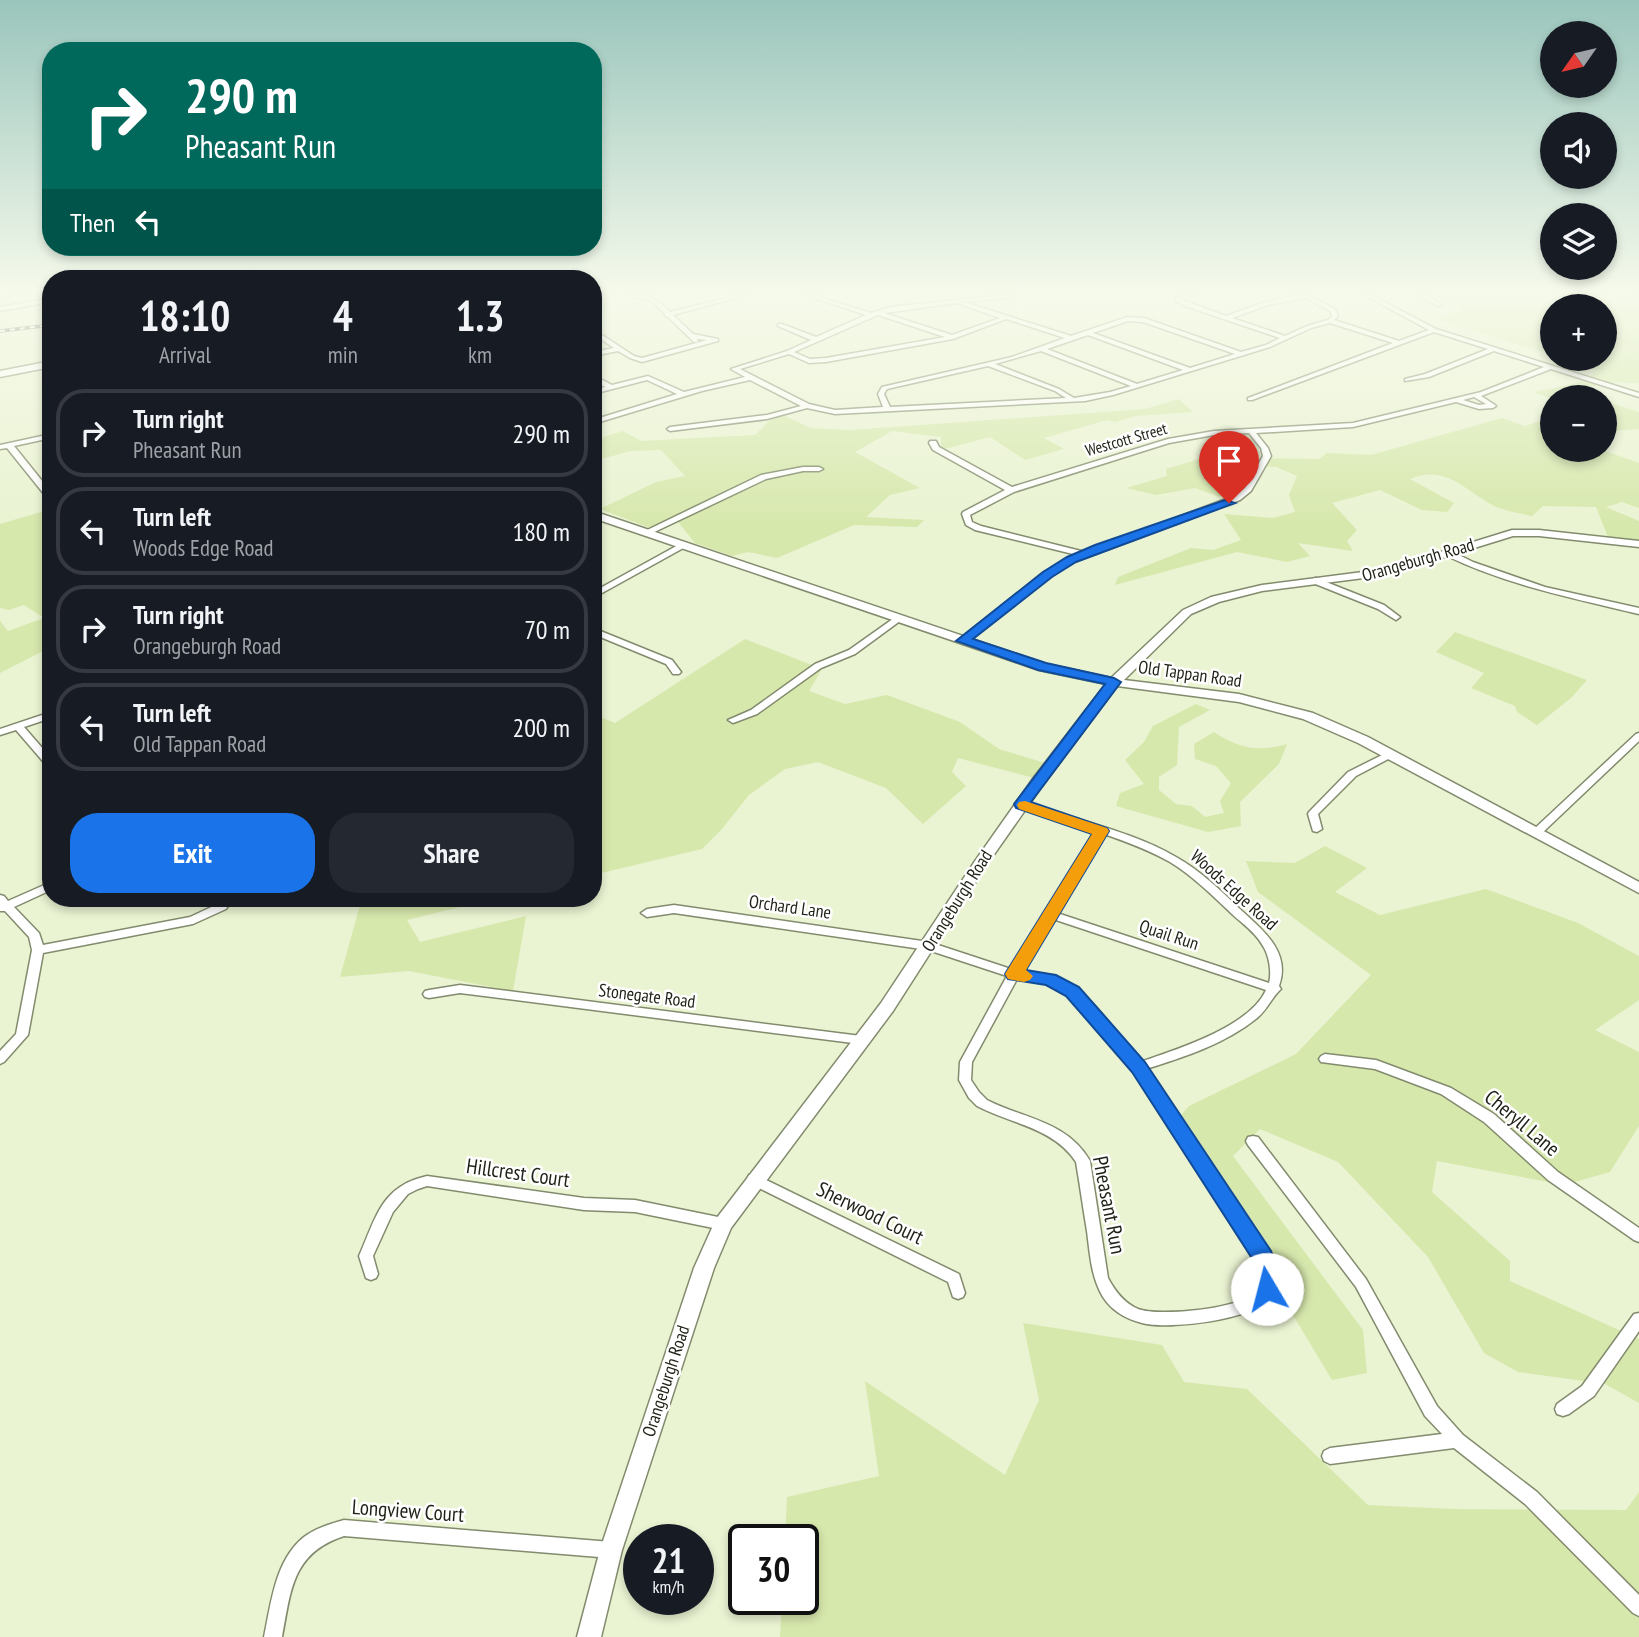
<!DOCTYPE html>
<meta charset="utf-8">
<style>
:root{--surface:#171b24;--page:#242831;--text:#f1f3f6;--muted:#9ea1a6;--line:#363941;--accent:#1a73e8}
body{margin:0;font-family:"PT Sans Narrow",sans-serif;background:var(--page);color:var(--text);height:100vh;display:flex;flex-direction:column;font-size:26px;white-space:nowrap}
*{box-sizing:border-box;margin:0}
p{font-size:23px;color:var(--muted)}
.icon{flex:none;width:38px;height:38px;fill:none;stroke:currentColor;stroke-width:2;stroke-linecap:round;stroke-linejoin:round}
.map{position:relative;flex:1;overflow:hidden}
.sheet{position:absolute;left:42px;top:270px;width:560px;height:637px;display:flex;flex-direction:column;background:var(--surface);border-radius:28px;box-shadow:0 4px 10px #0003}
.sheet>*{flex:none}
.guide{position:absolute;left:42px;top:42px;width:560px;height:214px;border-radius:28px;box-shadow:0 4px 10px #0003;background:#00695c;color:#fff;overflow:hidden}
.needle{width:46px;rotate:236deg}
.buttons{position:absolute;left:1540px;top:21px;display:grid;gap:14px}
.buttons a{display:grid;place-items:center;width:77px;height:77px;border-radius:50%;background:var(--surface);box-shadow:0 4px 10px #0003;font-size:35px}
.speed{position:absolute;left:623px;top:1524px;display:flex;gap:14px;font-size:35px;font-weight:700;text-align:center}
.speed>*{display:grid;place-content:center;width:91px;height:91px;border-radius:50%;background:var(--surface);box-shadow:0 4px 10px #0003;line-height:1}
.speed small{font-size:18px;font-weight:400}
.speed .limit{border:4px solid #111;border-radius:10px;background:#fff;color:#111}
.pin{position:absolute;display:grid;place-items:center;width:60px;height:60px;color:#fff;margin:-72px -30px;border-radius:50% 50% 50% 0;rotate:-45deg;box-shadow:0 0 7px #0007}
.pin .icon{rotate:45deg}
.me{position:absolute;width:77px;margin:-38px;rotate:352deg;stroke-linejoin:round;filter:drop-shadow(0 0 5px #0008)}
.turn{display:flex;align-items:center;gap:24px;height:147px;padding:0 28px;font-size:32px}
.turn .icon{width:91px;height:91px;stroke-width:2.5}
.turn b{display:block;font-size:49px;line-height:60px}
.then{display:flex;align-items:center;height:66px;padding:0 28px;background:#0003;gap:14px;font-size:26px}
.eta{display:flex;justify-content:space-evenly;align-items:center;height:119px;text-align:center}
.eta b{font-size:42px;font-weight:800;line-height:49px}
.cta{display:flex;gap:14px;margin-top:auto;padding:14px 28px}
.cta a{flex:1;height:80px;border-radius:28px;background:var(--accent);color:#fff;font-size:28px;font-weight:800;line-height:80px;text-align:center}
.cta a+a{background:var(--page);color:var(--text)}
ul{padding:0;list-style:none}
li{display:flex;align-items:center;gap:21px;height:88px;margin:0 14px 10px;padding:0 14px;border:4px solid var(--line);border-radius:28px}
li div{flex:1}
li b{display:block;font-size:26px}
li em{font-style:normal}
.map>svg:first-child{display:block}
.green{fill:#d7e8ad}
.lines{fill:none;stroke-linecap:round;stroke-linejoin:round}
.stream{stroke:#93a55c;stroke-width:2}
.street-casing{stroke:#828b6d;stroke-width:3}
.secondary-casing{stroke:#828b6d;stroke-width:3}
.street{fill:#fff;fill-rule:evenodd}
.secondary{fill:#fff;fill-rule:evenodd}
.rail-casing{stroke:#444838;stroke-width:3.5}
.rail{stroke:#fff;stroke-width:2;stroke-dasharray:5;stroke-linecap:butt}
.route{fill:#1a73e8;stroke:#114b97;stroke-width:2}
.slow{fill:#f59e0b}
.labels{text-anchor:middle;stroke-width:5;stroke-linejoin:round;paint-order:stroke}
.far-street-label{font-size:16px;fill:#1e2115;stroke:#fff}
.street-label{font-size:18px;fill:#1e2115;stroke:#fff}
.near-street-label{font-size:21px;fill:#1e2115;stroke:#fff}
</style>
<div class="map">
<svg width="1639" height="1637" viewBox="0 0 1639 1637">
<rect width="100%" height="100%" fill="#eaf3d2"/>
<path class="green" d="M 1431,295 L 1639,295 L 1639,383 C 1619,382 1597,381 1579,393 L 1592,397 L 1552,399 L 1534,392 L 1574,384 L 1598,371 L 1564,359 L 1605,359 L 1605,306 L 1552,306 L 1552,355 L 1439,320 L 1464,308 Z
M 1179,399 L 1193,412 L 1136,416 L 1115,422 L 1107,420 L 1044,438 L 1064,449 L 1025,460 L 990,437 L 941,450 L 941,437 L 892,431 L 855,452 L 920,488 L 890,495 L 866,517 L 924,520 L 917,527 L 854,525 L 777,558 L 748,552 L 732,556 L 695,543 L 675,518 L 653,529 L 600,509 L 656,482 L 685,476 L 661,450 L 630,451 L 602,459 L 593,455 L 593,440 L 623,431 L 641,441 L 755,435 L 775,415 L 781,414 L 811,428 L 851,430 L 1145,409 Z
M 1605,401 L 1639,412 L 1639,429 L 1605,431 Z
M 1552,417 L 1552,450 L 1602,450 L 1639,463 L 1639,508 L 1622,502 L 1606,507 L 1639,521 L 1639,541 L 1609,540 L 1596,507 L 1543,506 L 1532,516 C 1520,513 1505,511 1494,506 C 1465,491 1447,464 1410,479 L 1454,503 L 1447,512 L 1422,510 L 1380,490 L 1332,503 L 1357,530 L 1347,541 L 1353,551 L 1298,543 L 1310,556 L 1287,562 L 1237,552 L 1115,585 L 1118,577 L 1191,548 L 1213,550 L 1241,540 L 1224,514 L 1273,518 L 1295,512 L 1289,495 L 1297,476 L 1276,467 L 1212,464 L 1207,475 L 1238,483 L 1220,497 L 1195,488 L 1156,495 L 1126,488 L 1167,476 L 1166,469 L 1206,457 L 1319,459 L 1327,453 L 1371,455 L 1502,418 L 1525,426 Z
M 51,509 L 51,523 L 46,525 L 51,529 L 51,647 L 0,673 L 0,621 L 8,631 L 44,618 L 24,605 L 9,610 L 0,608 L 0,524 Z
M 1455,632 L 1587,680 L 1571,698 L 1537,725 L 1517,712 L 1515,706 L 1471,688 L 1484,673 L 1436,652 Z
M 745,639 L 822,669 L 809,691 L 845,704 L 887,695 L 960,722 L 999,749 L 1052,765 L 1042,780 L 958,758 L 952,772 L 966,786 L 923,824 L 886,788 L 818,762 L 785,769 L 749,795 L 721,830 L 702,849 L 593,875 L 593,714 L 615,723 Z
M 1196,704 L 1210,710 L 1179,727 L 1177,765 L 1159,777 L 1159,790 L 1176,804 L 1192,806 L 1205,817 L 1224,813 L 1220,801 L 1231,783 L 1216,766 L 1195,759 L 1194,744 L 1214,732 C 1239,749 1259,752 1287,744 L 1279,764 L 1240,802 L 1241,826 L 1208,832 L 1116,806 L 1120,793 L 1144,784 L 1125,760 L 1144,742 L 1153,726 Z
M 1325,846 L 1367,868 L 1335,892 L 1380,915 L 1486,889 L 1578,923 L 1639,956 L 1639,1000 L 1595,1030 L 1639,1052 L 1639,1126 L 1610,1172 L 1564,1185 L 1437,1161 L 1432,1192 L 1510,1261 L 1510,1281 L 1639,1339 L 1639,1403 L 1605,1384 L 1518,1372 L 1484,1353 L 1428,1257 L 1338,1162 L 1260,1129 L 1233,1156 L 1363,1330 L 1367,1373 L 1332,1380 L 1176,1121 L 1189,1106 L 1296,1054 L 1371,975 L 1258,892 L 1246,861 L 1295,863 Z
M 362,898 L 497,898 L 407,920 L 420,942 L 526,916 L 513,991 L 409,971 L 340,977 Z
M 1023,1323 L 1162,1345 L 1184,1382 L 1247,1389 L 1368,1505 L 1453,1509 L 1626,1510 L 1639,1492 L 1639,1637 L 780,1637 L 782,1600 L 803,1600 L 803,1540 L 785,1540 L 787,1497 L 879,1476 L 865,1381 L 1005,1475 L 1039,1400 Z"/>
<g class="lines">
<path class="stream" d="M 0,297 L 25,295"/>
<g class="street-casing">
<path id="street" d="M 626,295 C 648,294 655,297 670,312 L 738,295 L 746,295 L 673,315 L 693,334 L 718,339 L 718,341 L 642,362 L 630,358 L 618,351 L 593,356 L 593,352 L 614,348 L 593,334 L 593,329 L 634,356 L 642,358 L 707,340 L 697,339 L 698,342 L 694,342 L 668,317 L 665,316 L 665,314 L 652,301 Z
M 805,295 L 813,295 L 871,313 L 890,307 L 1002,295 L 1017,295 L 1014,297 L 964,302 L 1071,336 L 1127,317 L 1144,318 L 1241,352 L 1266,345 L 1280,338 L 1182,305 L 1176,301 L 1176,299 L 1185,295 L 1192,295 L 1182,300 L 1226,316 L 1265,302 L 1300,295 L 1308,295 L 1335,309 L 1338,316 L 1334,320 L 1399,341 L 1429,330 L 1364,295 L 1371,295 L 1436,329 L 1639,393 L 1639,397 L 1551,369 L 1481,396 L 1495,405 L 1496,406 L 1493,408 L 1479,409 L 1456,402 L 1353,427 L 1256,433 L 1268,448 L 1271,456 L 1251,491 L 1240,500 L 1074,562 L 1050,576 L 966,643 L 963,644 L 959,641 L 960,639 L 1044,572 L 1077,555 L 975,530 L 966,525 L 962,514 L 963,512 L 1005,490 L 933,450 L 929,443 L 930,441 L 936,441 L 939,447 L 1012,487 L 1168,439 L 1214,431 L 1353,423 L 1481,392 L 1544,367 L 1494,351 L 1429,377 L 1405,381 L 1405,379 L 1425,374 L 1488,349 L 1434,332 L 1252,400 L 1248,400 L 1248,398 L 1393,343 L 1330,323 L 1311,328 L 1270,347 L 1113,395 L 1085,401 L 835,414 L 807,408 L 767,419 L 670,431 L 667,429 L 670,427 L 767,415 L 801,406 L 750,380 L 702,391 L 593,424 L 593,420 L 677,394 L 647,380 L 593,394 L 593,390 L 605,387 L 593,380 L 593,375 L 612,385 L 648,376 L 684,392 L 745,377 L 731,369 L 787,351 L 811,340 L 778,326 L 778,324 L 782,324 L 816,337 L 866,315 ZM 1305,298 L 1330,311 L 1332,316 L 1328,320 L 1307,326 L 1285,336 L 1232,318 L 1268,305 ZM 957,303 L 1000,318 L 952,335 L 884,313 ZM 878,315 L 945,337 L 826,358 L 810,359 L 794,352 ZM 1006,319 L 1065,338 L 1012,357 L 882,387 L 878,394 L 883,407 L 835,410 L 809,404 L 740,369 L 789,354 L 809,363 L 826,362 L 953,339 ZM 1128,321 L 1143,322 L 1235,354 L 1190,368 L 1093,333 ZM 1088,335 L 1183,370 L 1137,384 L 1047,349 ZM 1041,351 L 1131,386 L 1110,392 L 1074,398 L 1059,389 L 995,364 ZM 988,366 L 1055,391 L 1066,398 L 890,407 L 884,394 L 887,389 ZM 1474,397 L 1486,404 L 1479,405 L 1463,400 ZM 1249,433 L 1261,448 L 1263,456 L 1245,488 L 1234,496 L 1085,552 L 981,526 L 972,522 L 970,515 L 1014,492 L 1169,443 L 1214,435 Z
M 1417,295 L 1424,295 L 1443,305 L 1438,306 Z
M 51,298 L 51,302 L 0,311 L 0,307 Z
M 51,434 L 51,438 L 14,446 L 51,492 L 51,499 L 48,499 L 7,448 L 0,449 L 0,445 Z
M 803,467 L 819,467 L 823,469 L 819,471 L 803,471 L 766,479 L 648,535 L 645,535 L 641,533 L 761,475 Z
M 680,544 L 683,544 L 687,546 L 593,598 L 593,592 Z
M 1445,551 L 1451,551 L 1473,562 L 1545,587 L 1639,608 L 1639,614 C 1573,598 1506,585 1445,555 Z
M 1316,578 L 1384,605 L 1400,617 L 1396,620 L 1378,609 L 1313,583 L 1313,579 Z
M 897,616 L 901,619 L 900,621 L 855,654 L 821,668 L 757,714 L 733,723 L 728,720 L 751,710 L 815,664 L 849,650 Z
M 593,628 L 672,660 L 681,672 L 679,674 L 673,674 L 666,664 L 593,634 Z
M 51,712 L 51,718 L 24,727 L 51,758 L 51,767 L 47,766 L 16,730 L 0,735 L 0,729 Z
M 1639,733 L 1639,741 L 1541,834 L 1533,834 L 1532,832 L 1533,830 L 1636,734 Z
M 1390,751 L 1395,754 L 1394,756 L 1356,776 L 1318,814 L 1322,829 L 1317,832 L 1313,831 L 1308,814 L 1309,812 L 1348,772 Z
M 1021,801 C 1038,806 1055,812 1072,817 C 1107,828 1144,838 1176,857 C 1201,871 1221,891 1242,911 C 1264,931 1291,953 1279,986 L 1281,989 C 1272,997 1267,1010 1257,1018 C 1225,1044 1184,1057 1146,1069 L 1159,1085 L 1270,1257 C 1275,1272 1278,1284 1269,1298 C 1255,1320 1167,1330 1142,1323 C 1126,1319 1112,1311 1103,1297 C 1091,1277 1090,1254 1087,1231 C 1083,1208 1080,1185 1076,1162 C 1054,1128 1011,1124 977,1106 L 969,1098 L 959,1080 L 960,1062 L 1007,976 L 928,950 L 674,913 L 647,917 L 641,913 L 647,909 L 674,905 L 929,942 L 1011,969 L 1096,831 L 1017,806 L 1016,804 ZM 1104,834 C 1127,842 1149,850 1170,862 C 1193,876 1213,896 1233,915 C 1243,924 1256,933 1263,946 C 1269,955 1272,972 1269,983 L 1057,913 ZM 1053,919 L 1266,990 C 1250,1027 1175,1050 1140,1062 C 1119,1037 1093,996 1065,981 C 1051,975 1036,974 1022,971 ZM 1017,979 L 1048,984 L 1058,988 L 1078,1002 L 1149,1091 L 1256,1259 C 1259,1268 1264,1281 1258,1290 C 1245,1309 1159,1317 1138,1309 C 1124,1303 1115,1291 1108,1278 L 1090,1161 C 1067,1121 1024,1119 987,1100 L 979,1092 L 971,1080 L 972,1062 Z
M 51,882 L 51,890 L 14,907 L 39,933 L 43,945 L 190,917 L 222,902 L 228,906 L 226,909 L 193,924 L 43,953 L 28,1035 L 4,1062 L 0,1064 L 0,1051 L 16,1034 L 32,950 L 29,937 L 5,911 L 0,911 L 0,895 L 4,896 L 8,901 Z
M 460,985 L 861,1036 L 865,1037 L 867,1040 L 865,1043 L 861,1044 L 460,993 L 429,998 L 425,997 L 423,994 L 425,991 L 429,990 Z
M 1325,1054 L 1376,1060 L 1451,1088 L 1494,1114 L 1558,1172 L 1639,1228 L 1639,1242 L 1634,1240 L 1548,1180 L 1484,1122 L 1441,1094 L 1375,1069 L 1321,1062 L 1319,1059 L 1321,1056 Z
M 1253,1136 L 1258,1137 L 1366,1279 L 1437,1406 L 1463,1435 L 1537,1492 L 1639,1595 L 1639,1616 L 1633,1613 L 1525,1504 L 1454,1448 L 1330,1464 L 1324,1461 L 1322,1456 L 1324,1451 L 1330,1448 L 1442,1434 L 1425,1416 L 1356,1287 L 1248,1145 L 1246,1141 L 1248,1137 Z
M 754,1174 L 959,1274 L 965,1293 L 963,1297 L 958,1299 L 953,1297 L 948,1282 L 749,1183 L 747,1179 L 749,1175 Z
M 427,1176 L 584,1198 L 635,1200 L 723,1218 L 728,1220 L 730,1224 L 728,1228 L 723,1230 L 635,1212 L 584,1210 L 427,1186 L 418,1189 L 408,1194 L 393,1212 L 373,1256 L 378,1274 L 376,1278 L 371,1280 L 366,1278 L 359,1256 C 376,1218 381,1186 427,1176 Z
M 1639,1313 L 1639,1331 L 1594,1396 L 1569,1414 L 1563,1416 L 1557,1414 L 1555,1409 L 1557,1404 L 1582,1386 L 1634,1314 Z
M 344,1520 L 611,1542 L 617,1544 L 620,1550 L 617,1556 L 611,1558 L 344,1536 C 292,1553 291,1590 282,1637 L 264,1637 C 271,1604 275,1560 304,1537 C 316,1528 330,1524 344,1520 Z"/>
</g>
<g class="secondary-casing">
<path id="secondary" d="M 51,361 L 51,367 L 0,377 L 0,371 Z
M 593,511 L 1046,664 L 1111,678 L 1183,610 L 1211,597 L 1262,585 L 1386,569 L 1512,530 L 1539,530 L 1639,541 L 1639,547 L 1539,536 L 1513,536 L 1387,575 L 1262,591 L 1219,602 L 1191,614 L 1124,680 L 1239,694 L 1313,713 L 1368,737 L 1639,882 L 1639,893 L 1358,743 L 1303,719 L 1239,702 L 1117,686 L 1042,786 L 986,866 L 893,1011 L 731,1228 L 714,1268 L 622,1550 L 601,1637 L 577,1637 L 600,1550 L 694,1268 L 716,1219 L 881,1003 L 975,861 L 1032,780 L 1106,684 L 1039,670 L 593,518 Z"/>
</g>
<use href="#street" class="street"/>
<use href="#secondary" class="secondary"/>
<g class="rail-casing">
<path id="rail" d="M 0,331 L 51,325"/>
</g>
<use href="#rail" class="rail"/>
</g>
<linearGradient id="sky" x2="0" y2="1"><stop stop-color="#9ac5bc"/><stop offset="0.56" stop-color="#f6faeb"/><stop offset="1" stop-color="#f6faeb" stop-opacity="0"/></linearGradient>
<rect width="1639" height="524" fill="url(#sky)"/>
<path class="route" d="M 1225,500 L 1235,503 L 1076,562 L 1052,577 L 973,639 L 1046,663 L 1114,678 L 1121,682 L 1031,802 L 1107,828 L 1109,831 L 1026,970 L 1056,975 L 1079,987 L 1145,1062 L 1271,1251 L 1280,1278 L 1275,1295 L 1267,1298 L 1259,1295 C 1254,1286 1256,1271 1253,1260 L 1132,1072 L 1066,996 L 1046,985 L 1008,979 L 1005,974 L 1092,834 L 1016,808 L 1014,804 L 1105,684 L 1038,670 L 956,641 L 1043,572 L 1067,557 L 1095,545 Z"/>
<path class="slow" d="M 1025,801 L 1107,828 L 1109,831 L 1026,970 L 1033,976 L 1030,980 L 1024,982 L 1008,979 L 1005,974 L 1092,834 L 1019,809 L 1017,805 L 1019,802 Z"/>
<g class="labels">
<g class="far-street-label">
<text transform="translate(1126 439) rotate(-16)" y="6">Westcott Street</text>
</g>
<g class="street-label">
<text transform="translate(1418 560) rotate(-16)" y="6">Orangeburgh Road</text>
<text transform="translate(1190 674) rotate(8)" y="6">Old Tappan Road</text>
<text transform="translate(1234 890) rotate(42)" y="6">Woods Edge Road</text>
<text transform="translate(957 901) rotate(-58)" y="6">Orangeburgh Road</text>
<text transform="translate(790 907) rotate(8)" y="6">Orchard Lane</text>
<text transform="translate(1169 935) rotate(18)" y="6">Quail Run</text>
<text transform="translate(647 996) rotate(7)" y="6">Stonegate Road</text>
<text transform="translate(666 1381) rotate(-72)" y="6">Orangeburgh Road</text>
</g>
<g class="near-street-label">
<text transform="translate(1522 1123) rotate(40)" y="7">Cheryll Lane</text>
<text transform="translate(518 1173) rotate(8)" y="7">Hillcrest Court</text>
<text transform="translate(1109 1205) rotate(79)" y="7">Pheasant Run</text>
<text transform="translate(870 1213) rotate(26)" y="7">Sherwood Court</text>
<text transform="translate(408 1511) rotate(4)" y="7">Longview Court</text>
</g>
</g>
</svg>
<div class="buttons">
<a><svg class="needle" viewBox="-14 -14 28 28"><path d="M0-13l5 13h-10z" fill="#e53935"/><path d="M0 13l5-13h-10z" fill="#9ea1a6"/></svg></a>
<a><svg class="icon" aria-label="sound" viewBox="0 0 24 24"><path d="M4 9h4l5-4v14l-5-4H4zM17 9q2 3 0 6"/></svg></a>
<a><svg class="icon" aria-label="layers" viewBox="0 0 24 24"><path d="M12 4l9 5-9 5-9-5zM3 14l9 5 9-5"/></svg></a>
<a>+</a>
<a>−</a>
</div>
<div class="speed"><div>21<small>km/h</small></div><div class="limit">30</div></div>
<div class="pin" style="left:1229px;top:503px;background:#d93025"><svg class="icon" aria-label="arrive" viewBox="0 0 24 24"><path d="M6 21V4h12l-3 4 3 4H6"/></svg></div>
<svg class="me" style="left:1267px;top:1289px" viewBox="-20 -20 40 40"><circle r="19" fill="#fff"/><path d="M0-13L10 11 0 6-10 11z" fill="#1a73e8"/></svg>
<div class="guide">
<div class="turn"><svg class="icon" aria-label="right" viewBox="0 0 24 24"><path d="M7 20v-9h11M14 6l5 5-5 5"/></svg><div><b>290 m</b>Pheasant Run</div></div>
<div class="then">Then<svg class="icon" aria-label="left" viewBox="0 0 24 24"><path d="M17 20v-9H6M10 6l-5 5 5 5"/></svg></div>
</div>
<section class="sheet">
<div class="eta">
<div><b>18:10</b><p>Arrival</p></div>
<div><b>4</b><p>min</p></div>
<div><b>1.3</b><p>km</p></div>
</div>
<ul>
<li><svg class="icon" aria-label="right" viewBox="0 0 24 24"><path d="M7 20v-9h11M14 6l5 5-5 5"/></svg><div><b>Turn right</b><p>Pheasant Run</p></div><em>290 m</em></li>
<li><svg class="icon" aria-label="left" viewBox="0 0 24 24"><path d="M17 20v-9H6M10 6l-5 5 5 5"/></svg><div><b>Turn left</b><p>Woods Edge Road</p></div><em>180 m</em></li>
<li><svg class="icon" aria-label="right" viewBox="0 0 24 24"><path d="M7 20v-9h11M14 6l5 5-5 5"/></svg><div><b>Turn right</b><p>Orangeburgh Road</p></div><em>70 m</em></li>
<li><svg class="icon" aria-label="left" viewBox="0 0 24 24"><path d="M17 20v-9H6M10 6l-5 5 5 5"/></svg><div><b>Turn left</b><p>Old Tappan Road</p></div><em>200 m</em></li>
</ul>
<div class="cta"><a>Exit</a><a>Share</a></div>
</section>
</div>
